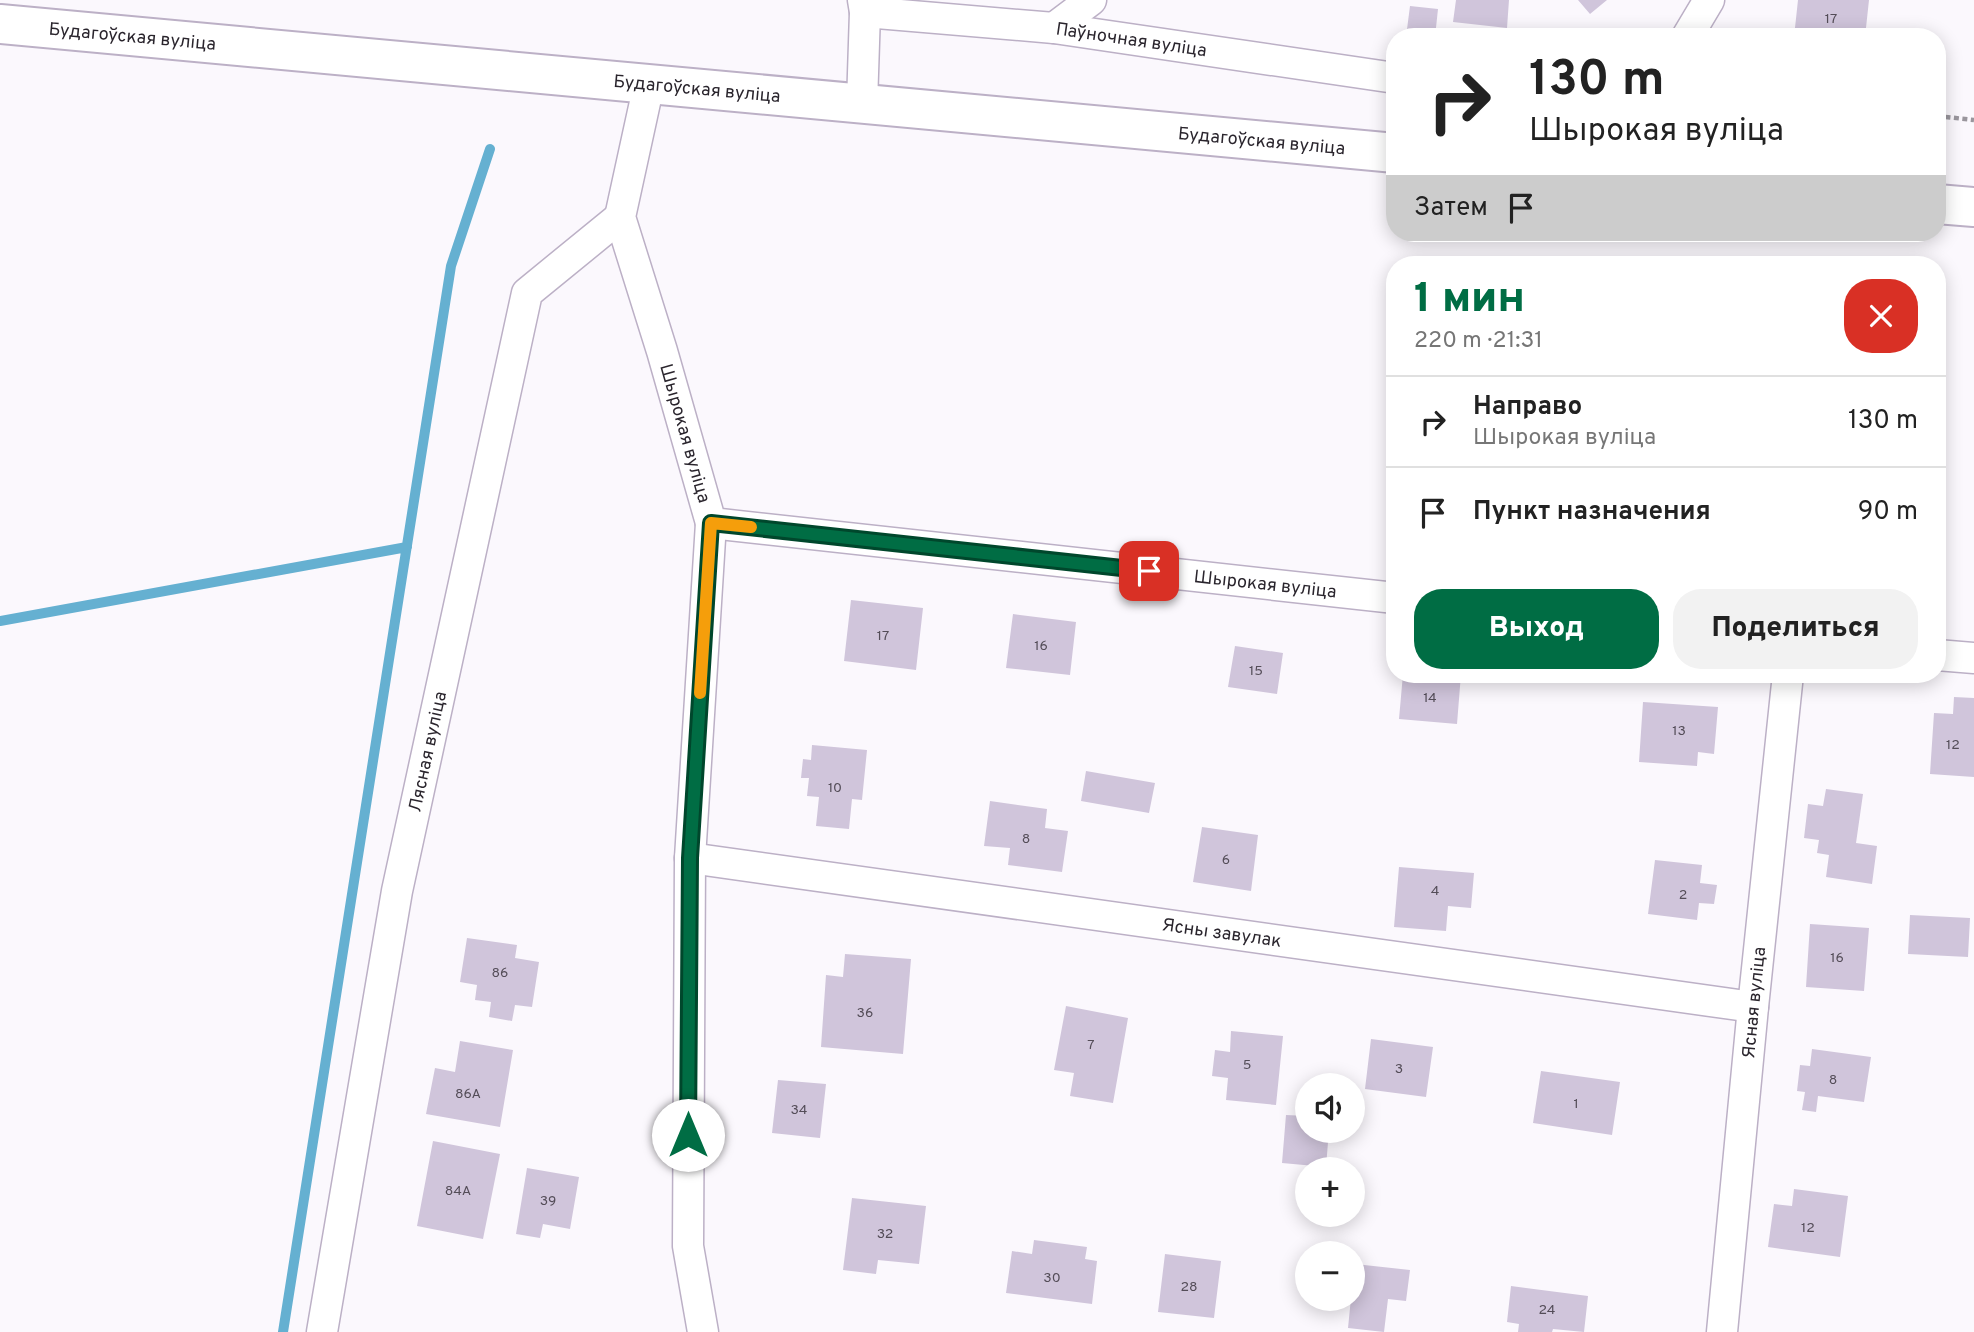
<!DOCTYPE html>
<html lang="ru">
<meta charset="utf-8">
<style>
:root{--surface:#fff;--page:#f2f2f2;--text:#222;--muted:#767676;--line:#e0e0e0;--accent:#006d44}
body{margin:0;font-family:Overpass,sans-serif;background:var(--page);color:var(--text);height:100vh;display:flex;flex-direction:column;font-size:26px;white-space:nowrap}
*{box-sizing:border-box;margin:0}
p{font-size:23px;color:var(--muted)}
.icon{flex:none;width:38px;height:38px;fill:none;stroke:currentColor;stroke-width:2;stroke-linecap:round;stroke-linejoin:round}
.map{position:relative;flex:1;overflow:hidden}
.panel{position:absolute;left:1386px;top:256px;width:560px;height:427px;display:flex;flex-direction:column;background:var(--surface);border-radius:28px;box-shadow:0 4px 18px #0003}
.panel>*{flex:none}
.banner{position:absolute;left:1386px;top:28px;width:560px;height:214px;border-radius:28px;box-shadow:0 4px 18px #0003;background:#fff;color:var(--text);overflow:hidden}
.fabs{position:absolute;left:1295px;top:1073px;display:grid;gap:14px}
.fabs a{display:grid;place-items:center;width:70px;height:70px;border-radius:50%;background:var(--surface);box-shadow:0 4px 18px #0003;font-size:35px}
.pin{position:absolute;display:grid;place-items:center;width:60px;height:60px;color:#fff;margin:-30px;border-radius:14px;box-shadow:0 4px 10px #0006}
.me{position:absolute;width:77px;margin:-38px;rotate:0deg;stroke-linejoin:round;filter:drop-shadow(0 0 5px #0008)}
.turn{display:flex;align-items:center;gap:24px;height:147px;padding:0 28px;font-size:32px}
.turn .icon{width:91px;height:91px;stroke-width:2.5}
.turn b{display:block;font-size:49px;line-height:60px}
.then{display:flex;align-items:center;height:66px;padding:0 28px;background:#0003;gap:14px;font-size:26px}
.round{display:grid;place-items:center;flex:none;width:74px;height:74px;border-radius:28px;background:var(--page)}
.headline{display:flex;align-items:center;justify-content:space-between;height:119px;padding:0 28px}
h1{font-size:42px;font-weight:800;line-height:52px;color:var(--accent)}
.button{display:flex;gap:14px;margin-top:auto;padding:14px 28px}
.button a{flex:1;height:80px;border-radius:28px;background:var(--accent);color:#fff;font-size:28px;font-weight:800;line-height:80px;text-align:center}
.button a+a{background:var(--page);color:var(--text)}
ul{padding:0;list-style:none}
li{display:flex;align-items:center;gap:21px;height:91px;padding:0 28px;border-top:2px solid var(--line)}
li div{flex:1}
li b{display:block;font-size:26px}
li em{font-style:normal}
.map>svg:first-child{display:block}
.lines{fill:none;stroke-linecap:round;stroke-linejoin:round}
.stream{stroke:#65b0d1;stroke-width:10}
.building{fill:#d0c5db}
.minor-casing{stroke:#bcb0c6;stroke-width:33}
.tertiary-casing{stroke:#bcb0c6;stroke-width:42}
.path{stroke:#9a969d;stroke-width:4.5;stroke-dasharray:5 3.5;stroke-linecap:butt}
.minor{stroke:#fff;stroke-width:30}
.tertiary{stroke:#fff;stroke-width:38}
.route-casing{stroke:#00472c;stroke-width:18}
.route{stroke:#006d44;stroke-width:12}
.slow{stroke:#f59e0b;stroke-width:12}
.labels{text-anchor:middle;stroke-width:5;stroke-linejoin:round;paint-order:stroke}
.number-label{font-size:14px;fill:#544d58}
.street-label{font-size:18px;fill:#2a252d;stroke:#fbf8fd}
</style>
<div class="map">
<svg width="1974" height="1332" viewBox="0 0 1974 1332">
<rect width="100%" height="100%" fill="#fbf8fd"/>
<g class="lines">
<path class="stream" d="M 0,621 L 407,547
M 283,1332 L 451,266 L 490,149"/>
</g>
<path class="building" d="M 1456,0 L 1509,0 L 1507,28 L 1453,22 Z
M 1578,0 L 1607,0 L 1590,14 Z
M 1798,0 L 1869,0 L 1865,37 L 1794,37 Z
M 1410,6 L 1438,9 L 1435,37 L 1406,37 Z
M 851,600 L 923,608 L 916,670 L 844,661 Z
M 1013,614 L 1076,622 L 1070,675 L 1006,668 Z
M 1235,646 L 1283,653 L 1277,694 L 1228,687 Z
M 1403,674 L 1461,674 L 1457,724 L 1399,719 Z
M 1954,697 L 1974,698 L 1974,777 L 1930,774 L 1934,713 L 1953,714 Z
M 1643,702 L 1718,707 L 1714,754 L 1698,752 L 1697,766 L 1639,762 Z
M 812,745 L 867,750 L 862,800 L 852,799 L 849,829 L 816,826 L 819,797 L 807,796 L 809,778 L 801,778 L 803,759 L 811,760 Z
M 1086,771 L 1155,783 L 1149,813 L 1081,801 Z
M 1826,789 L 1863,794 L 1856,843 L 1877,846 L 1872,884 L 1826,877 L 1829,855 L 1817,853 L 1819,840 L 1804,838 L 1808,804 L 1823,806 Z
M 990,801 L 1047,809 L 1045,828 L 1068,831 L 1062,872 L 1008,865 L 1010,848 L 984,846 Z
M 1202,827 L 1258,835 L 1251,891 L 1193,882 Z
M 1655,860 L 1702,865 L 1700,883 L 1717,885 L 1714,904 L 1699,903 L 1697,920 L 1648,914 Z
M 1399,867 L 1474,873 L 1471,908 L 1448,906 L 1446,931 L 1394,927 Z
M 1910,915 L 1970,918 L 1968,957 L 1908,954 Z
M 1810,924 L 1869,928 L 1864,991 L 1806,987 Z
M 467,938 L 517,945 L 515,958 L 539,962 L 532,1007 L 515,1005 L 512,1021 L 489,1017 L 491,1002 L 475,1000 L 477,985 L 460,982 Z
M 845,954 L 911,959 L 903,1054 L 821,1047 L 826,975 L 843,977 Z
M 1066,1006 L 1128,1018 L 1113,1103 L 1070,1096 L 1074,1073 L 1054,1070 Z
M 1231,1031 L 1283,1036 L 1276,1105 L 1226,1100 L 1228,1078 L 1212,1076 L 1215,1050 L 1230,1052 Z
M 1371,1039 L 1433,1047 L 1426,1097 L 1365,1089 Z
M 460,1041 L 513,1050 L 500,1127 L 426,1114 L 435,1068 L 455,1072 Z
M 1812,1049 L 1871,1057 L 1864,1102 L 1818,1096 L 1816,1112 L 1802,1110 L 1805,1092 L 1797,1091 L 1800,1065 L 1810,1066 Z
M 1541,1071 L 1620,1082 L 1612,1135 L 1533,1123 Z
M 778,1080 L 826,1084 L 820,1138 L 772,1133 Z
M 1286,1115 L 1307,1116 L 1307,1130 L 1329,1130 L 1326,1167 L 1282,1163 Z
M 433,1141 L 500,1154 L 483,1239 L 417,1226 Z
M 527,1168 L 579,1177 L 570,1229 L 543,1224 L 540,1238 L 516,1234 Z
M 1794,1189 L 1848,1196 L 1840,1257 L 1768,1247 L 1774,1204 L 1792,1206 Z
M 852,1198 L 926,1206 L 919,1264 L 878,1260 L 876,1274 L 843,1270 Z
M 1034,1240 L 1087,1247 L 1085,1259 L 1097,1261 L 1092,1304 L 1006,1293 L 1012,1251 L 1032,1254 Z
M 1165,1254 L 1221,1261 L 1214,1318 L 1158,1312 Z
M 1355,1264 L 1410,1270 L 1406,1301 L 1388,1299 L 1384,1332 L 1348,1328 L 1351,1298 L 1353,1298 Z
M 1511,1286 L 1588,1296 L 1584,1332 L 1553,1329 L 1552,1332 L 1518,1332 L 1519,1324 L 1507,1322 Z"/>
<g class="lines">
<g class="minor-casing">
<g id="minor">
<path id="s1" d="M 865,12 L 1054,28 L 1395,78"/>
<path d="M 1054,28 L 1091,0"/>
<path d="M 1687,37 L 1709,0"/>
<path id="s2" d="M 649,84 L 620,217 L 662,351 L 711,523 L 1395,598"/>
<path d="M 862,104 L 865,12 L 863,0"/>
<path d="M 1937,655 L 1974,658"/>
<path id="s3" d="M 690,858 L 1753,1007"/>
<path id="s4" d="M 322,1332 L 397,891 L 527,293 L 620,217"/>
<path d="M 703,1332 L 688,1246 L 690,858 L 711,523"/>
<path id="s5" d="M 1722,1332 L 1753,1007 L 1788,674"/>
</g>
</g>
<g class="tertiary-casing">
<g id="tertiary">
<path id="s6" d="M 0,24 L 1395,153"/>
<path d="M 1937,204 L 1974,207"/>
</g>
</g>
<path class="path" d="M 1937,116 L 1974,120"/>
<use href="#minor" class="minor"/>
<use href="#tertiary" class="tertiary"/>
</g>
<g class="lines">
<g class="route-casing">
<path id="route" d="M 688,1135 L 690,858 L 711,523 L 1149,571"/>
</g>
<use href="#route" class="route"/>
<path class="slow" d="M 700,693 L 711,523 L 751,527"/>
</g>
<g class="labels">
<g class="number-label">
<text x="1831" y="23">17</text>
<text x="883" y="640">17</text>
<text x="1041" y="650">16</text>
<text x="1256" y="675">15</text>
<text x="1430" y="702">14</text>
<text x="1679" y="735">13</text>
<text x="1953" y="749">12</text>
<text x="835" y="792">10</text>
<text x="1026" y="843">8</text>
<text x="1226" y="864">6</text>
<text x="1435" y="895">4</text>
<text x="1683" y="899">2</text>
<text x="1837" y="962">16</text>
<text x="500" y="977">86</text>
<text x="865" y="1017">36</text>
<text x="1091" y="1049">7</text>
<text x="1247" y="1069">5</text>
<text x="1399" y="1073">3</text>
<text x="1833" y="1084">8</text>
<text x="468" y="1098">86А</text>
<text x="1576" y="1108">1</text>
<text x="799" y="1114">34</text>
<text x="458" y="1195">84А</text>
<text x="548" y="1205">39</text>
<text x="1808" y="1232">12</text>
<text x="885" y="1238">32</text>
<text x="1052" y="1282">30</text>
<text x="1189" y="1291">28</text>
<text x="1547" y="1314">24</text>
</g>
<g class="street-label">
<text dy="6" stroke="none"><textPath href="#s6" startOffset="133">Будагоўская вуліца</textPath></text>
<text dy="6" stroke="none"><textPath href="#s1" startOffset="268">Паўночная вуліца</textPath></text>
<text dy="6" stroke="none"><textPath href="#s6" startOffset="700">Будагоўская вуліца</textPath></text>
<text dy="6" stroke="none"><textPath href="#s6" startOffset="1267">Будагоўская вуліца</textPath></text>
<text dy="6" stroke="none"><textPath href="#s2" startOffset="362">Шырокая вуліца</textPath></text>
<text dy="6" stroke="none"><textPath href="#s2" startOffset="1013">Шырокая вуліца</textPath></text>
<text dy="6" stroke="none"><textPath href="#s4" startOffset="590">Лясная вуліца</textPath></text>
<text dy="6" stroke="none"><textPath href="#s3" startOffset="537">Ясны завулак</textPath></text>
<text dy="6" stroke="none"><textPath href="#s5" startOffset="331">Ясная вуліца</textPath></text>
</g>
</g>
</svg>
<div class="fabs">
<a><svg class="icon" aria-label="sound" viewBox="0 0 24 24"><path d="M4 9h4l5-4v14l-5-4H4zM17 9q2 3 0 6"/></svg></a>
<a>+</a>
<a>−</a>
</div>
<div class="pin" style="left:1149px;top:571px;background:#d93025"><svg class="icon" aria-label="arrive" viewBox="0 0 24 24"><path d="M6 21V4h12l-3 4 3 4H6"/></svg></div>
<svg class="me" style="left:688px;top:1135px" viewBox="-20 -20 40 40"><circle r="19" fill="#fff"/><path d="M0-13L10 11 0 6-10 11z" fill="#006d44"/></svg>
<div class="banner">
<div class="turn"><svg class="icon" aria-label="right" viewBox="0 0 24 24"><path d="M7 20v-9h11M14 6l5 5-5 5"/></svg><div><b>130 m</b>Шырокая вуліца</div></div>
<div class="then">Затем<svg class="icon" aria-label="arrive" viewBox="0 0 24 24"><path d="M6 21V4h12l-3 4 3 4H6"/></svg></div>
</div>
<section class="panel">
<div class="headline"><div><h1>1 мин</h1><p>220 m · 21:31</p></div><a class="round" style="background:#d93025;color:#fff"><svg class="icon" aria-label="close" viewBox="0 0 24 24"><path d="M6 6l12 12M18 6L6 18"/></svg></a></div>
<ul>
<li><svg class="icon" aria-label="right" viewBox="0 0 24 24"><path d="M7 20v-9h11M14 6l5 5-5 5"/></svg><div><b>Направо</b><p>Шырокая вуліца</p></div><em>130 m</em></li>
<li><svg class="icon" aria-label="arrive" viewBox="0 0 24 24"><path d="M6 21V4h12l-3 4 3 4H6"/></svg><div><b>Пункт назначения</b></div><em>90 m</em></li>
</ul>
<div class="button"><a>Выход</a><a>Поделиться</a></div>
</section>
</div>
